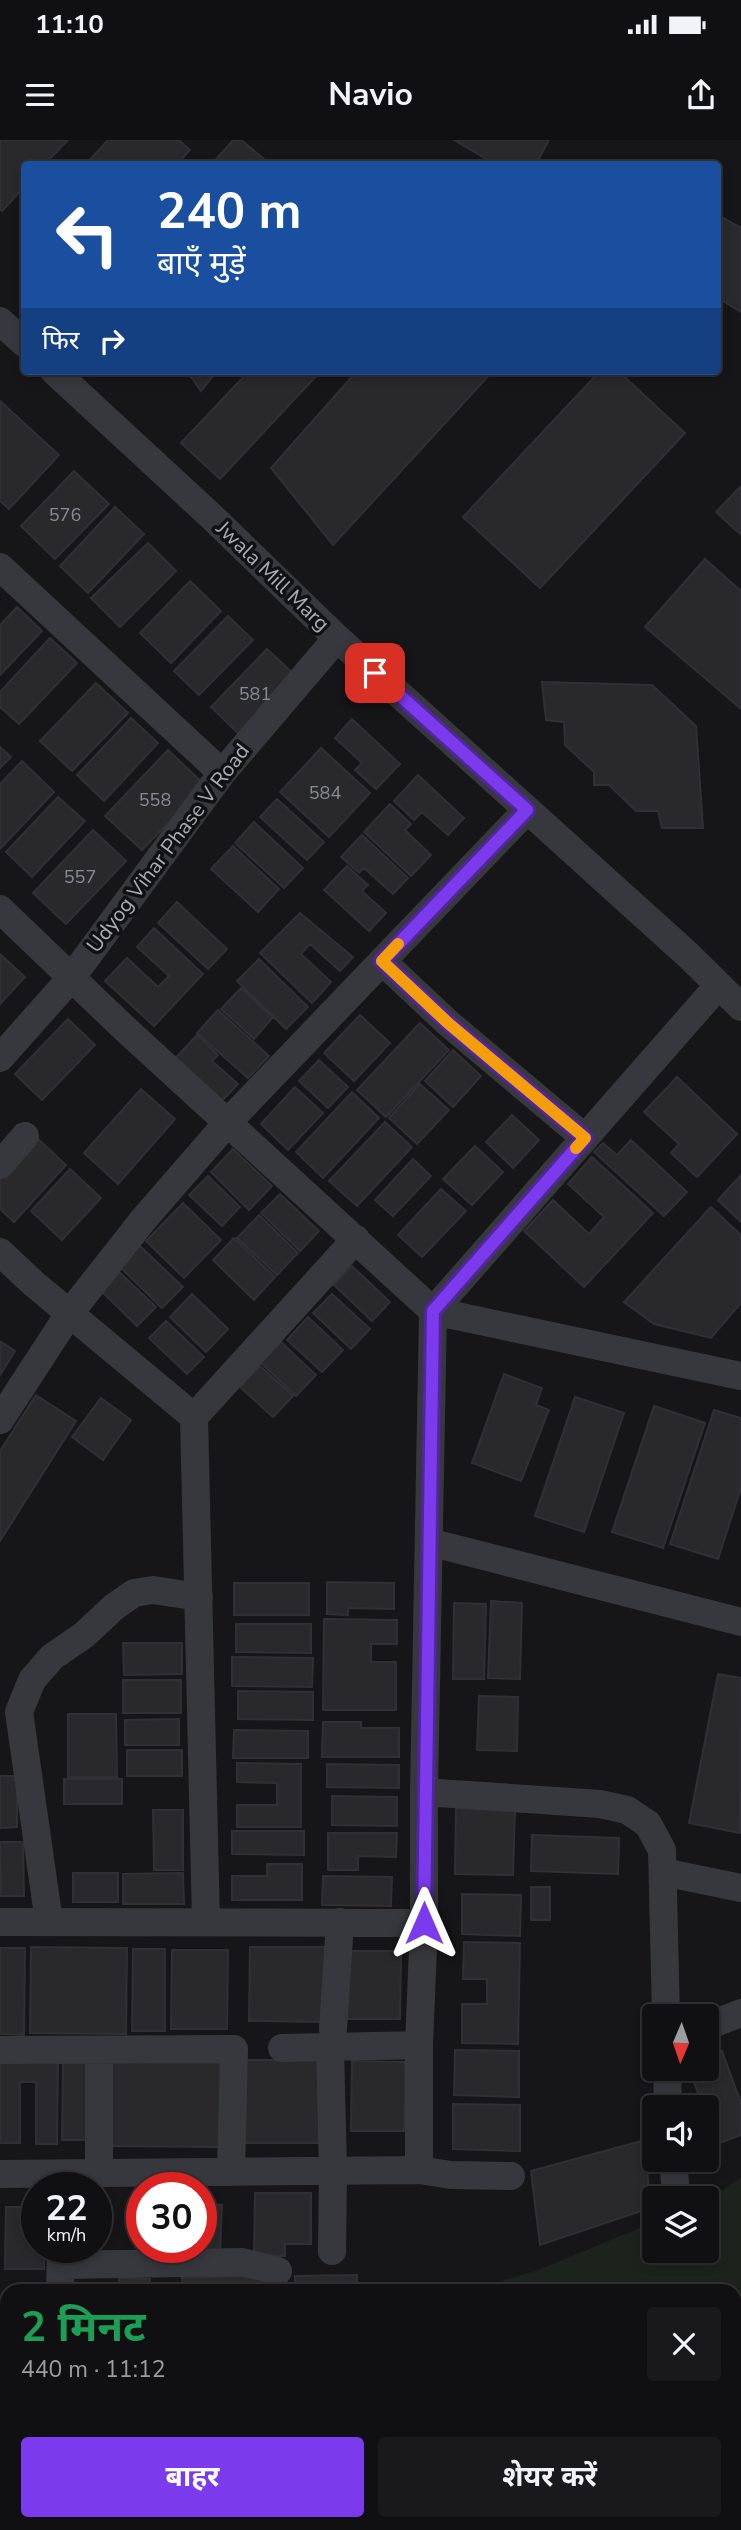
<!DOCTYPE html>
<html lang="hi">
<meta charset="utf-8">
<style>
:root{--surface:#101012;--page:#19191b;--text:#f1f3f6;--muted:#9c9d9f;--line:#303032;--accent:#7c3aed}
body{margin:0;font-family:"Nunito Sans","Noto Sans Devanagari",sans-serif;background:var(--page);color:var(--text);height:100vh;display:flex;flex-direction:column;font-size:26px;white-space:nowrap}
*{box-sizing:border-box;margin:0}
p{font-size:23px;color:var(--muted)}
.icon{flex:none;width:38px;height:38px;fill:none;stroke:currentColor;stroke-width:2;stroke-linecap:round;stroke-linejoin:round}
.map{position:relative;flex:1;overflow:hidden}
.drawer{position:absolute;left:0px;top:2144px;width:742px;height:247px;display:flex;flex-direction:column;background:var(--surface);border-radius:21px 21px 0 0;box-shadow:0 4px 10px #0003,0 0 0 2px var(--line)}
.drawer>*{flex:none}
.banner{position:absolute;left:21px;top:21px;width:700px;height:214px;border-radius:7px;box-shadow:0 4px 10px #0003,0 0 0 2px var(--line);background:#1a4fa0;color:#fff;overflow:hidden}
.needle{width:46px;rotate:182deg}
.buttons{position:absolute;left:642px;top:1864px;display:grid;gap:14px}
.buttons a{display:grid;place-items:center;width:77px;height:77px;border-radius:7px;background:var(--surface);box-shadow:0 4px 10px #0003,0 0 0 2px var(--line);font-size:35px}
.speed{position:absolute;left:21px;top:2032px;display:flex;gap:14px;font-size:35px;font-weight:700;text-align:center}
.speed>*{display:grid;place-content:center;width:91px;height:91px;border-radius:50%;background:var(--surface);box-shadow:0 4px 10px #0003,0 0 0 2px var(--line);line-height:1}
.speed small{font-size:18px;font-weight:400}
.speed .limit{border:10px solid #d22;background:#fff;color:#111}
.pin{position:absolute;display:grid;place-items:center;width:60px;height:60px;color:#fff;margin:-30px;border-radius:14px;box-shadow:0 4px 10px #0006}
.me{position:absolute;width:77px;margin:-38px;rotate:0deg;stroke-linejoin:round;filter:drop-shadow(0 0 5px #0008)}
.turn{display:flex;align-items:center;gap:24px;height:147px;padding:0 21px;font-size:32px}
.turn .icon{width:91px;height:91px;stroke-width:2.5}
.turn b{display:block;font-size:49px;line-height:60px}
.then{display:flex;align-items:center;height:66px;padding:0 21px;background:#0003;gap:14px;font-size:26px}
.round{display:grid;place-items:center;flex:none;width:74px;height:74px;border-radius:7px;background:var(--page)}
.headline{display:flex;align-items:center;justify-content:space-between;height:119px;padding:0 21px}
h1{font-size:42px;font-weight:700;line-height:52px;color:#1e9e55}
.primary-button{display:flex;gap:14px;margin-top:auto;padding:14px 21px}
.primary-button a{flex:1;height:80px;border-radius:7px;background:var(--accent);color:#fff;font-size:28px;font-weight:700;line-height:80px;text-align:center}
.primary-button a+a{background:var(--page);color:var(--text)}
.status{display:flex;justify-content:space-between;align-items:center;height:49px;padding:0 35px;background:var(--surface);direction:ltr}
.status svg{height:19px;fill:currentColor}
header{display:flex;justify-content:space-between;align-items:center;height:91px;padding:0 21px;background:var(--surface);font-size:32px;font-weight:700}
.map>svg:first-child{display:block}
.green{fill:#1c231d}
.building{fill:#29292c;stroke:#303034;stroke-width:2}
.lines{fill:none;stroke-linecap:round;stroke-linejoin:round}
.minor{stroke:#37383d;stroke-width:28}
.route-casing{stroke:#51269a;stroke-width:18}
.route{stroke:#7c3aed;stroke-width:12}
.slow{stroke:#f59e0b;stroke-width:12}
.labels{text-anchor:middle;stroke-width:7;stroke-linejoin:round;paint-order:stroke}
.number-label{font-size:18px;fill:#888b94}
.street-label{font-size:21px;fill:#a8adb8;stroke:#111113}
</style>
<div class="status"><b>11:10</b><svg viewBox="0 0 49 12"><path d="M0 12V9h3v3zM5 12V6h3v6zM10 12V3h3v9zM15 12V0h3v12zM26 1h20v11H26zM47 4h2v5h-2z"/></svg></div>
<header><svg class="icon" aria-label="menu" viewBox="0 0 24 24"><path d="M4 6h16M4 12h16M4 18h16"/></svg>Navio<svg class="icon" aria-label="share" viewBox="0 0 24 24"><path d="M12 15V3M7 8l5-5 5 5M5 13v7h14v-7"/></svg></header>
<div class="map">
<svg width="741" height="2390" viewBox="0 0 741 2390">
<rect width="100%" height="100%" fill="#161618"/>
<path class="green" d="M 741,2038 L 741,2390 L 46,2390 L 46,2384 L 735,2384 L 735,2151 L 467,2151 L 536,2131 L 654,2082 L 654,2110 L 707,2110 L 707,2060 Z"/>
<path class="building" d="M 0,0 L 68,0 L 45,24 L 24,24 L 24,47 L 2,71 L 0,69 Z
M 108,0 L 179,0 L 190,10 L 177,24 L 86,24 Z
M 233,0 L 241,0 L 270,24 L 212,24 Z
M 454,0 L 549,0 L 536,24 L 495,24 Z
M 718,75 L 741,88 L 741,172 L 718,158 Z
M 187,231 L 217,231 L 201,251 Z
M 249,231 L 321,231 L 220,339 L 181,303 Z
M 357,231 L 493,231 L 333,405 L 271,328 Z
M 600,231 L 618,231 L 685,293 L 540,448 L 463,377 Z
M 0,261 L 59,315 L 9,369 L 0,361 Z
M 74,331 L 109,364 L 55,419 L 21,386 Z
M 741,346 L 741,395 L 716,372 Z
M 115,367 L 144,394 L 88,453 L 60,426 Z
M 148,403 L 176,431 L 120,487 L 91,458 Z
M 705,419 L 741,451 L 741,569 L 645,487 Z
M 190,441 L 221,471 L 171,523 L 140,493 Z
M 17,467 L 42,491 L 0,535 L 0,485 Z
M 228,476 L 253,500 L 199,555 L 174,531 Z
M 50,498 L 77,523 L 19,584 L 0,567 L 0,552 Z
M 267,509 L 300,540 L 243,598 L 211,567 Z
M 542,542 L 652,545 L 696,586 L 703,688 L 662,688 L 658,671 L 636,671 L 609,645 L 594,645 L 594,632 L 565,605 L 564,582 L 546,580 Z
M 96,543 L 128,573 L 72,631 L 40,601 Z
M 131,578 L 158,603 L 104,661 L 77,635 Z
M 352,579 L 400,624 L 376,649 L 355,630 L 362,623 L 335,598 Z
M 0,607 L 11,617 L 0,628 Z
M 321,608 L 370,653 L 329,697 L 280,652 Z
M 168,610 L 205,645 L 142,710 L 105,676 Z
M 22,621 L 54,652 L 0,709 L 0,644 Z
M 418,635 L 464,678 L 448,695 L 422,672 L 414,680 L 394,661 Z
M 58,657 L 85,681 L 32,737 L 6,712 Z
M 277,659 L 324,702 L 307,720 L 260,677 Z
M 390,664 L 411,684 L 405,690 L 431,715 L 411,736 L 364,692 Z
M 254,682 L 303,728 L 284,748 L 235,703 Z
M 93,690 L 126,721 L 66,784 L 33,753 Z
M 362,695 L 408,738 L 393,754 L 364,728 L 359,733 L 341,717 Z
M 233,706 L 279,749 L 258,772 L 211,729 Z
M 347,726 L 368,745 L 362,751 L 386,773 L 369,791 L 324,750 Z
M 177,762 L 227,809 L 208,829 L 158,783 Z
M 300,773 L 353,817 L 340,831 L 310,804 L 301,814 L 331,842 L 312,863 L 260,813 Z
M 154,788 L 203,834 L 154,886 L 105,841 L 127,818 L 158,847 L 169,836 L 137,807 Z
M 0,814 L 25,837 L 0,864 Z
M 259,819 L 308,867 L 286,889 L 237,841 Z
M 241,848 L 273,877 L 254,899 L 221,869 Z
M 218,870 L 269,916 L 248,938 L 197,893 Z
M 360,875 L 390,903 L 354,941 L 324,913 Z
M 68,879 L 95,905 L 42,960 L 15,934 Z
M 420,883 L 449,910 L 386,977 L 357,950 Z
M 197,895 L 218,915 L 212,921 L 238,944 L 216,967 L 170,924 Z
M 453,910 L 481,936 L 453,967 L 425,941 Z
M 319,920 L 348,947 L 328,968 L 299,941 Z
M 677,937 L 737,994 L 697,1037 L 671,1013 L 679,1004 L 644,972 Z
M 420,944 L 449,970 L 417,1004 L 389,978 Z
M 295,947 L 323,973 L 288,1010 L 261,984 Z
M 141,949 L 175,979 L 118,1044 L 84,1013 Z
M 352,952 L 379,978 L 323,1038 L 296,1012 Z
M 512,975 L 539,1000 L 513,1028 L 486,1002 Z
M 385,982 L 412,1007 L 357,1066 L 329,1041 Z
M 36,997 L 66,1025 L 14,1082 L 0,1069 L 0,1037 Z
M 631,1000 L 687,1052 L 664,1076 L 594,1012 L 603,1003 L 617,1015 Z
M 475,1006 L 503,1032 L 472,1065 L 443,1039 Z
M 233,1009 L 272,1046 L 249,1070 L 211,1032 Z
M 592,1017 L 653,1073 L 584,1147 L 524,1091 L 553,1060 L 589,1094 L 604,1077 L 568,1044 Z
M 413,1019 L 431,1036 L 393,1076 L 375,1060 Z
M 70,1029 L 101,1058 L 62,1100 L 31,1071 Z
M 741,1035 L 741,1082 L 718,1060 Z
M 208,1036 L 240,1067 L 222,1086 L 189,1055 Z
M 441,1049 L 466,1071 L 422,1117 L 398,1095 Z
M 280,1054 L 319,1091 L 300,1111 L 261,1073 Z
M 183,1063 L 221,1100 L 184,1138 L 146,1101 Z
M 711,1067 L 741,1095 L 741,1163 L 711,1198 L 654,1184 L 624,1162 Z
M 259,1075 L 298,1113 L 277,1135 L 237,1098 Z
M 234,1098 L 275,1137 L 254,1160 L 213,1120 Z
M 140,1106 L 183,1147 L 162,1168 L 120,1127 Z
M 352,1126 L 390,1162 L 372,1181 L 334,1145 Z
M 118,1131 L 156,1167 L 137,1186 L 100,1150 Z
M 192,1154 L 228,1189 L 206,1212 L 170,1177 Z
M 332,1154 L 370,1189 L 351,1209 L 313,1173 Z
M 308,1177 L 343,1210 L 322,1232 L 287,1200 Z
M 166,1181 L 204,1217 L 187,1234 L 149,1198 Z
M 0,1201 L 15,1211 L 0,1235 Z
M 281,1202 L 316,1235 L 296,1256 L 261,1223 Z
M 260,1226 L 293,1256 L 273,1277 L 240,1247 Z
M 504,1234 L 542,1248 L 536,1265 L 549,1270 L 521,1341 L 472,1323 Z
M 36,1255 L 76,1281 L 0,1401 L 0,1311 Z
M 575,1257 L 624,1273 L 584,1392 L 535,1376 Z
M 101,1258 L 131,1280 L 103,1320 L 72,1297 Z
M 654,1266 L 705,1283 L 663,1408 L 612,1392 Z
M 714,1270 L 741,1278 L 741,1348 L 718,1419 L 670,1404 Z
M 327,1442 L 394,1443 L 394,1469 L 348,1468 L 348,1475 L 327,1474 Z
M 234,1443 L 309,1443 L 309,1475 L 234,1475 Z
M 491,1461 L 522,1463 L 520,1539 L 488,1538 Z
M 454,1463 L 486,1464 L 484,1539 L 453,1539 Z
M 324,1479 L 397,1480 L 397,1504 L 371,1504 L 371,1522 L 396,1522 L 396,1570 L 323,1570 Z
M 236,1484 L 311,1484 L 311,1513 L 236,1512 Z
M 123,1503 L 182,1503 L 182,1534 L 124,1535 Z
M 232,1517 L 313,1518 L 312,1547 L 232,1546 Z
M 718,1534 L 741,1538 L 740,1693 L 689,1683 Z
M 123,1540 L 181,1540 L 181,1573 L 123,1573 Z
M 238,1551 L 313,1552 L 313,1580 L 238,1579 Z
M 479,1556 L 518,1557 L 517,1611 L 477,1610 Z
M 68,1574 L 116,1574 L 117,1637 L 68,1637 Z
M 179,1579 L 179,1605 L 125,1605 L 125,1580 Z
M 323,1582 L 361,1582 L 361,1588 L 399,1588 L 399,1617 L 322,1617 Z
M 234,1590 L 308,1591 L 308,1618 L 233,1618 Z
M 127,1610 L 182,1610 L 182,1636 L 127,1636 Z
M 237,1623 L 301,1624 L 301,1687 L 237,1687 L 237,1665 L 277,1665 L 277,1643 L 237,1642 Z
M 327,1624 L 399,1625 L 399,1648 L 327,1647 Z
M 0,1636 L 17,1636 L 17,1687 L 0,1688 Z
M 64,1639 L 122,1639 L 122,1664 L 64,1664 Z
M 332,1656 L 397,1657 L 397,1686 L 332,1685 Z
M 456,1668 L 515,1669 L 513,1735 L 455,1734 Z
M 153,1670 L 183,1670 L 183,1730 L 154,1730 Z
M 232,1691 L 304,1691 L 304,1715 L 232,1714 Z
M 328,1693 L 397,1693 L 396,1717 L 358,1716 L 358,1730 L 328,1730 Z
M 532,1695 L 619,1698 L 618,1734 L 531,1731 Z
M 0,1702 L 23,1702 L 24,1756 L 1,1756 Z
M 267,1724 L 302,1724 L 302,1760 L 232,1760 L 232,1736 L 267,1736 Z
M 73,1733 L 118,1733 L 118,1762 L 73,1762 Z
M 183,1733 L 184,1764 L 123,1764 L 123,1734 Z
M 323,1736 L 392,1737 L 391,1766 L 322,1765 Z
M 531,1747 L 550,1747 L 550,1780 L 531,1780 Z
M 462,1754 L 521,1755 L 520,1796 L 462,1794 Z
M 464,1802 L 520,1803 L 518,1904 L 462,1903 L 462,1864 L 487,1864 L 487,1839 L 463,1839 Z
M 31,1807 L 127,1808 L 126,1894 L 30,1893 Z
M 250,1807 L 328,1807 L 328,1882 L 249,1881 Z
M 0,1808 L 25,1808 L 24,1895 L 0,1894 Z
M 133,1809 L 165,1809 L 165,1891 L 132,1891 Z
M 172,1810 L 228,1810 L 227,1889 L 171,1889 Z
M 345,1811 L 401,1811 L 400,1879 L 344,1879 Z
M 455,1910 L 519,1911 L 519,1957 L 454,1955 Z
M 722,1911 L 741,1963 L 741,1995 L 717,2004 L 707,1978 L 707,1967 L 703,1967 L 689,1928 L 707,1928 L 707,1916 Z
M 0,1918 L 58,1918 L 57,2004 L 36,2004 L 36,1942 L 20,1942 L 20,2003 L 0,2003 Z
M 63,1918 L 92,1918 L 91,2000 L 62,2000 Z
M 103,1920 L 224,1921 L 223,2007 L 103,2006 Z
M 241,1920 L 326,1920 L 325,2003 L 240,2003 Z
M 352,1921 L 405,1922 L 404,1991 L 351,1991 Z
M 453,1964 L 520,1965 L 520,2011 L 453,2009 Z
M 645,2000 L 650,2068 L 540,2105 L 531,2031 Z
M 255,2053 L 311,2053 L 311,2104 L 285,2104 L 285,2116 L 254,2116 Z
M 201,2064 L 222,2065 L 220,2114 L 161,2112 L 161,2107 L 201,2107 Z
M 6,2067 L 37,2067 L 37,2107 L 44,2107 L 44,2129 L 5,2129 Z
M 267,2135 L 267,2151 L 183,2151 L 182,2138 Z
M 357,2135 L 357,2151 L 295,2151 L 295,2136 Z
M 119,2138 L 150,2139 L 150,2151 L 118,2151 Z
M 0,2173 L 3,2173 L 3,2261 L 0,2261 Z
M 0,2310 L 4,2310 L 3,2362 L 0,2362 Z"/>
<g class="lines">
<path class="minor" d="M 0,181 L 24,203
M 54,231 L 212,377 L 337,498 L 688,815 L 741,867
M 0,427 L 222,633
M 0,769 L 123,887 L 433,1171 L 741,1236
M 382,821 L 448,883 L 585,998
M 0,918 L 72,837 L 222,633 L 337,498
M 0,1025 L 25,996
M 0,1112 L 33,1143 L 194,1277 L 206,1782
M 194,1277 L 356,1099
M 0,1280 L 69,1174 L 143,1080 L 228,982 L 527,670
M 429,1402 L 741,1482
M 424,1652 L 600,1664 L 627,1670 L 648,1684 L 662,1710 L 666,1876
M 663,1732 L 741,1748
M 0,1782 L 424,1783
M 49,1782 L 19,1572 L 32,1540 L 52,1517 L 84,1495 L 114,1467 L 134,1453 L 153,1450 L 199,1457
M 707,1886 L 741,1873
M 333,1889 L 340,1782
M 330,1906 L 333,2031 L 332,2111
M 282,1908 L 419,1905
M 0,1910 L 234,1909 L 231,2032
M 667,1928 L 668,1967
M 673,2020 L 675,2042
M 419,2030 L 419,1905 L 424,1783 L 424,1652 L 433,1171 L 718,846
M 0,2034 L 419,2030 L 451,2035 L 511,2036
M 99,2034 L 99,1910
M 61,2125 L 242,2122 L 278,2131
M 60,2151 L 61,2107
M 0,2290 L 7,2290"/>
</g>
<g class="lines">
<g class="route-casing">
<path id="route" d="M 375,533 L 527,670 L 382,821 L 448,883 L 585,998 L 433,1171 L 424,1783"/>
</g>
<use href="#route" class="route"/>
<path class="slow" d="M 398,804 L 382,821 L 448,883 L 585,998 L 576,1008"/>
</g>
<g class="labels">
<g class="number-label">
<text x="65" y="381">576</text>
<text x="255" y="560">581</text>
<text x="325" y="659">584</text>
<text x="155" y="666">558</text>
<text x="80" y="743">557</text>
</g>
<g class="street-label">
<text transform="translate(273 436) rotate(44)" y="7">Jwala Mill Marg</text>
<text transform="translate(168 708) rotate(-53)" y="7">Udyog Vihar Phase V Road</text>
</g>
</g>
</svg>
<div class="buttons">
<a><svg class="needle" viewBox="-14 -14 28 28"><path d="M0-13l5 13h-10z" fill="#e53935"/><path d="M0 13l5-13h-10z" fill="#9c9d9f"/></svg></a>
<a><svg class="icon" aria-label="sound" viewBox="0 0 24 24"><path d="M4 9h4l5-4v14l-5-4H4zM17 9q2 3 0 6"/></svg></a>
<a><svg class="icon" aria-label="layers" viewBox="0 0 24 24"><path d="M12 4l9 5-9 5-9-5zM3 14l9 5 9-5"/></svg></a>
</div>
<div class="speed"><div>22<small>km/h</small></div><div class="limit">30</div></div>
<div class="pin" style="left:375px;top:533px;background:#d93025"><svg class="icon" aria-label="arrive" viewBox="0 0 24 24"><path d="M6 21V4h12l-3 4 3 4H6"/></svg></div>
<svg class="me" style="left:424px;top:1783px" viewBox="-20 -20 40 40"><path d="M0-17L14 15 0 8-14 15z" fill="#7c3aed" stroke="#fff" stroke-width="4"/></svg>
<div class="banner">
<div class="turn"><svg class="icon" aria-label="left" viewBox="0 0 24 24"><path d="M17 20v-9H6M10 6l-5 5 5 5"/></svg><div><b>240 m</b>बाएँ मुड़ें</div></div>
<div class="then">फिर<svg class="icon" aria-label="right" viewBox="0 0 24 24"><path d="M7 20v-9h11M14 6l5 5-5 5"/></svg></div>
</div>
<section class="drawer">
<div class="headline"><div><h1>2 मिनट</h1><p>440 m · 11:12</p></div><a class="round"><svg class="icon" aria-label="close" viewBox="0 0 24 24"><path d="M6 6l12 12M18 6L6 18"/></svg></a></div>
<div class="primary-button"><a>बाहर</a><a>शेयर करें</a></div>
</section>
</div>
